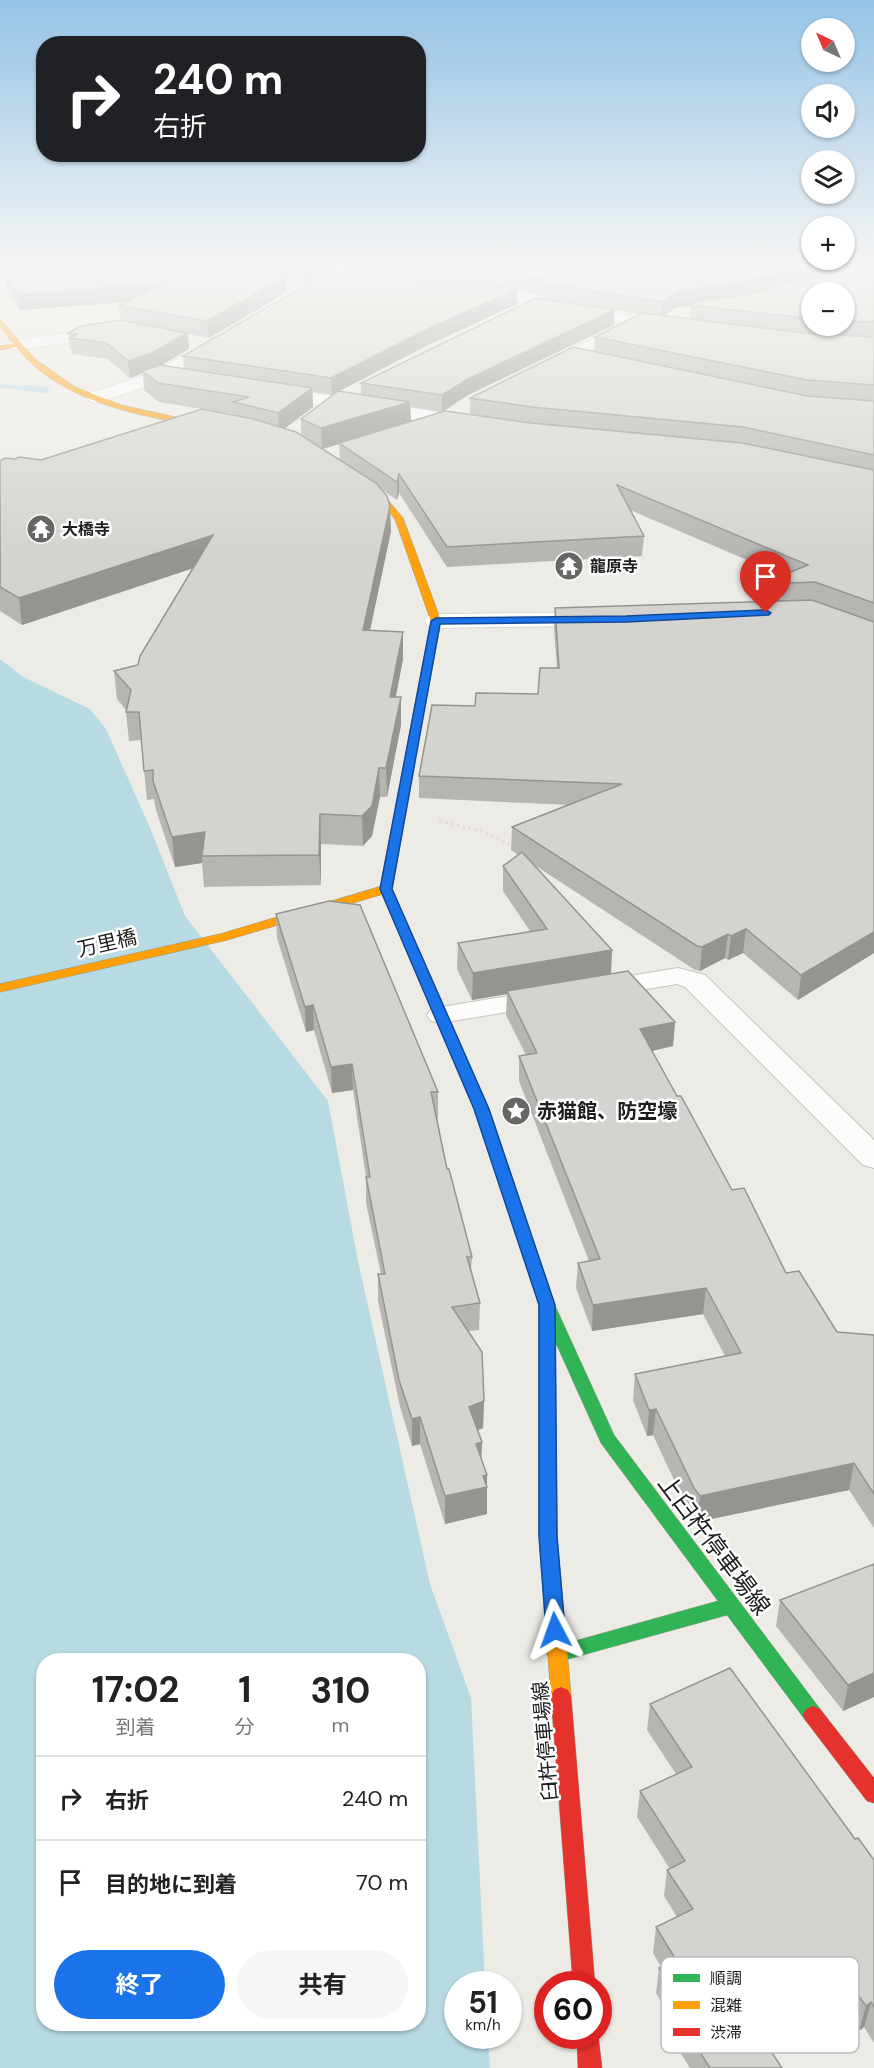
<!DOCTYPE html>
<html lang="ja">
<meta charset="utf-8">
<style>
:root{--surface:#fff;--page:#f6f6f6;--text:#222;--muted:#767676;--line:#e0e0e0;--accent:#1a73e8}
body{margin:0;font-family:"DM Sans","Noto Sans JP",sans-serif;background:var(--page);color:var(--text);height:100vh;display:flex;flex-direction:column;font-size:22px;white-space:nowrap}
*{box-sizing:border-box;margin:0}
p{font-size:20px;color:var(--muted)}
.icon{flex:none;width:33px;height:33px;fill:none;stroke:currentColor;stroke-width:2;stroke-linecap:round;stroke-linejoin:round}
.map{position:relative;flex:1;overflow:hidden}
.panel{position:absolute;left:36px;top:1653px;width:390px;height:378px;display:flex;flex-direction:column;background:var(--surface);border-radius:24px;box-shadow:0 2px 4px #0004}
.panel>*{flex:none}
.banner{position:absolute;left:36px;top:36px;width:390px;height:126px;border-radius:24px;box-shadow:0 2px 4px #0004;background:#202124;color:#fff;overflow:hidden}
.needle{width:39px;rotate:316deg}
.controls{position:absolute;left:801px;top:18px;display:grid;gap:12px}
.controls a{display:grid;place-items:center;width:54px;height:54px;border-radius:50%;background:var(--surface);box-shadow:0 2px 4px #0004;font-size:30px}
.speed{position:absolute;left:444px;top:1971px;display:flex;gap:12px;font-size:30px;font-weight:700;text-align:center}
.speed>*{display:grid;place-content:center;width:78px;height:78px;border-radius:50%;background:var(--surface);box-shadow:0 2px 4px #0004;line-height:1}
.speed small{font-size:15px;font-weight:400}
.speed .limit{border:9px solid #d22;background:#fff;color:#111}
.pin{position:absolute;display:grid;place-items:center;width:51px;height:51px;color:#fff;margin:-62px -26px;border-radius:50% 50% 50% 0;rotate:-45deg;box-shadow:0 0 6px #0007}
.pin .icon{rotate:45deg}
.me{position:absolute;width:66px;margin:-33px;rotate:356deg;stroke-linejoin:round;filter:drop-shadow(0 0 4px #0008)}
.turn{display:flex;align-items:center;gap:21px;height:126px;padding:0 18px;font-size:27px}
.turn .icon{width:78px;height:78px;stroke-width:2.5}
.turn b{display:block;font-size:42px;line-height:51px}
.eta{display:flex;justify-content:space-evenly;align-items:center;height:102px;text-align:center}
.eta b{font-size:36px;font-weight:700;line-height:42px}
.cta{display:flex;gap:12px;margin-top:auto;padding:12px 18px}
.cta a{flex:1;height:69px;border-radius:36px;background:var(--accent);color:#fff;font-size:24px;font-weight:700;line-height:69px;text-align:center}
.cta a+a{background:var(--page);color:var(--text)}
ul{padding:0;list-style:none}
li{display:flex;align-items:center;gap:18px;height:84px;padding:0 18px;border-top:2px solid var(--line)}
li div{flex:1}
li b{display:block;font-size:22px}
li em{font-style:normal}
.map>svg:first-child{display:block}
.water{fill:#b8dae2;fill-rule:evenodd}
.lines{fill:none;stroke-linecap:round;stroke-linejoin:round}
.stream{fill:#b8dae2;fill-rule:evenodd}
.lane-casing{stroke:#c5c4c2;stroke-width:2}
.street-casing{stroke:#c5c4c2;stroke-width:1}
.fast-casing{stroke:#96977e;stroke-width:1}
.slow-casing{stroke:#96977e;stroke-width:1}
.jam-casing{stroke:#96977e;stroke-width:1}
.path-far1{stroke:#ebdad8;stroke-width:2;stroke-dasharray:1.5 1.5;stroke-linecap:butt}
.path{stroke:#ebdad8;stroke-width:3;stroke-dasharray:3 3;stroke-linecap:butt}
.lane{fill:#fcfcfb;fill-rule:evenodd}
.street{fill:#fcfcfb;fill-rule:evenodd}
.fast{fill:#30b455;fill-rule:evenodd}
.slow{fill:#ff9f0a;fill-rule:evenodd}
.jam{fill:#e5322d;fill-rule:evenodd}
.wall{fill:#b7b5b2;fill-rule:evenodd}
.shaded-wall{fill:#959491}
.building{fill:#d5d3cf;stroke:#959491;stroke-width:1.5}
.route{fill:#1a73e8;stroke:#114b97;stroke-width:1.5}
.labels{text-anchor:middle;stroke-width:5;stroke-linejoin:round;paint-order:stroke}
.far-poi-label{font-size:16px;font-weight:bold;fill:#1e1e1e;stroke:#fff;text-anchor:start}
.street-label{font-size:20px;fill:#1e1e1e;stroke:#fff}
.poi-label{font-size:20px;font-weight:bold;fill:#1e1e1e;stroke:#fff;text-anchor:start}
.near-street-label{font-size:24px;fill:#1e1e1e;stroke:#fff}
.key{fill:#fff;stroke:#bcbcbc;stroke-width:1.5}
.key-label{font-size:16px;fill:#1e1e1e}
</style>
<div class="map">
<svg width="874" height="2068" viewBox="0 0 874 2068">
<rect width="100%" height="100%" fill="#edebe6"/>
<path class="water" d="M 0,659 L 23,677 L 90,709 L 106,729 L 151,830 L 185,916 L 328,1101 L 358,1261 L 430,1584 L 471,1698 L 485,1984 L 458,1984 L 458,2036 L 488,2036 L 490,2068 L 0,2068 ZM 44,1660 L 418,1660 L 418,2024 L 44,2024 Z"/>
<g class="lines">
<path class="stream" d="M 0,384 L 46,387 L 50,390 L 46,393 L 0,388 Z"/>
<g class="lane-casing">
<path id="lane" d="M 678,968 L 705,975 L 874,1140 L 874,1168 L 863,1165 L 685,987 L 677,984 L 600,997 L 590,995 L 586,989 L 590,983 L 600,981 Z
M 545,990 L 555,992 L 559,998 L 555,1004 L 441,1023 L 431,1021 L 427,1015 L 431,1009 L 441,1007 Z"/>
</g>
<g class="street-casing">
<path id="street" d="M 61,267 L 77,267 L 83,277 L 75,282 L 0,288 L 0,278 L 65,273 Z
M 332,267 L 350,267 L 302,300 L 290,300 L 288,297 L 290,294 Z
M 473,287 C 489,289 534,289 544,301 L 539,308 L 527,308 L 525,303 L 467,295 L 465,292 L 467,289 Z
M 569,306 L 672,321 L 678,322 L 680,326 L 678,330 L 672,331 L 641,327 L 552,372 L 540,372 L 537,368 L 540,364 L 623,324 L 563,315 L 561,311 L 563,307 Z
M 113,326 L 119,327 L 122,331 L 119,335 L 17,350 L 11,349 L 8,345 L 11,341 L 17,340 Z
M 222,334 L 228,335 L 231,339 L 228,343 L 166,380 L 96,403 L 89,401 L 87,397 L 89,393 L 154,372 Z
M 268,386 L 472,417 L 479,419 L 482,423 L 479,427 L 472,429 L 261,396 L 259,392 L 261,388 Z
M 600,612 L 608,614 L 612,619 L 608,624 L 600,626 L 436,628 L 428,626 L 424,621 L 428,616 L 436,614 Z"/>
</g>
<g class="fast-casing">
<path id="fast" d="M 549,1304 L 555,1306 L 557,1310 L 614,1435 L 820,1709 L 823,1715 L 820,1721 L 813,1724 L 806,1721 L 727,1615 L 557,1662 L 550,1660 L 547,1654 L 550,1648 L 557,1646 L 718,1601 L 601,1443 L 541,1310 L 543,1306 Z"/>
</g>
<g class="slow-casing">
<path id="slow" d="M 0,319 L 35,359 L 75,387 L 121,405 L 220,427 L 216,429 C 146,417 63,405 16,347 L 0,350 L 0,346 L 13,344 L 0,326 Z
M 351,479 L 357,479 L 388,500 L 403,518 L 441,621 L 416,753 L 411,756 L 406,753 L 431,621 L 395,519 L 382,504 L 351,483 Z
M 386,885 L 390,886 L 392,889 L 390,892 L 227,940 L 0,992 L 0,984 L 220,934 Z
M 507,1179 L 512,1181 L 514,1184 L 555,1305 L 557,1536 L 571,1696 L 568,1702 L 561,1705 L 554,1702 L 551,1696 L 539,1536 L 539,1305 L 500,1184 L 502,1181 Z"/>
</g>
<g class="jam-casing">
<path id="jam" d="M 411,750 L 416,753 L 392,889 L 489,1109 L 514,1184 L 512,1187 L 502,1187 L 500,1184 L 475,1109 L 380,889 L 406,753 Z
M 561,1687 L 568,1690 L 571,1696 L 595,1984 L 573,1984 L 551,1696 L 554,1690 Z
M 813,1706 L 820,1709 L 874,1778 L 874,1803 L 867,1801 L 806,1721 L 803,1715 L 806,1709 Z
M 598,2034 L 602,2068 L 578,2068 L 577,2036 L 598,2036 Z"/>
</g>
<path class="path-far1" d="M 759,564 L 753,566 L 781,578"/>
<path class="path" d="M 439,821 L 482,831 L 514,846"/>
<use href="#lane" class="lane"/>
<use href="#street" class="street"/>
<use href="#fast" class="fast"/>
<use href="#slow" class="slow"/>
<use href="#jam" class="jam"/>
</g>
<path class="wall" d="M 0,267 L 61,267 L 61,270 L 74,269 L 77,267 L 328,267 L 306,282 L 287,279 L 287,292 L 209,338 L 188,334 L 189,349 L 160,366 L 184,369 L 183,356 L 345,274 L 345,267 L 840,267 L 811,278 L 874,267 L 874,953 L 798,1000 L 743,953 L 728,960 L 725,958 L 700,971 L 695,970 L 536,866 L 611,974 L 675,1022 L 673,1046 L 652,1051 L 677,1096 L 732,1190 L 786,1273 L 837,1332 L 874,1335 L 874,1528 L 849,1490 L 697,1522 L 690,1514 L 653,1435 L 647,1436 L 633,1400 L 635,1374 L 725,1356 L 703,1314 L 592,1331 L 576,1288 L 578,1263 L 589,1261 L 519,1081 L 519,1056 L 526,1055 L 506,1015 L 507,994 L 472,1000 L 457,969 L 458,943 L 530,931 L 503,891 L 503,866 L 518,855 L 511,850 L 512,827 L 570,805 L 419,798 L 419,776 L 475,706 L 538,694 L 557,668 L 554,629 L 555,608 L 759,602 L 761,584 L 782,575 L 630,510 L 644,536 L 642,556 L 447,567 L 399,493 L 397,500 L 381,489 L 391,531 L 370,631 L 403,659 L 396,697 L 401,697 L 401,725 L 387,797 L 380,797 L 372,836 L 363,846 L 321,844 L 321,885 L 204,887 L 202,863 L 175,867 L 156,810 L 154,799 L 147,800 L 141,740 L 129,741 L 126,712 L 126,710 L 117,699 L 114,671 L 138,665 L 193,568 L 22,625 L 0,611 L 0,461 L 15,459 L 41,460 L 202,409 L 159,402 L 144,390 L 143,373 L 130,378 L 108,359 L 72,354 L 72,350 L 70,349 L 68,333 L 121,320 L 119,306 L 128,302 L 20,310 L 7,290 L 5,276 L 0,276 ZM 372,276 L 505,287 L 511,288 ZM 517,290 L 543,296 L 545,299 L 361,383 L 361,395 L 338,391 L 430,344 L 517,304 ZM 812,292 L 844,292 L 844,326 L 812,326 ZM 690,305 L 689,319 L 664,316 L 675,308 ZM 614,310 L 640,314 L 595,337 L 594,351 L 470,398 L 470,414 L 411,421 L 410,407 L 442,412 L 468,395 L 614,325 ZM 313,392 L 332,395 L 337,392 L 301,419 L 301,435 L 285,428 L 313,407 ZM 204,409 L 234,414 L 234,415 ZM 339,444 L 340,460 L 323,449 Z
M 276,914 L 438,1092 L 438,1118 L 437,1118 L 447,1169 L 472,1257 L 471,1272 L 480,1303 L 479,1330 L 469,1331 L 484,1401 L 483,1428 L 477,1430 L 482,1442 L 481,1458 L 487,1475 L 487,1514 L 445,1524 L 420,1444 L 412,1446 L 400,1407 L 378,1301 L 378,1274 L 381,1274 L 366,1203 L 366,1177 L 353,1090 L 332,1093 L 314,1030 L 306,1032 L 277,938 Z
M 874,1564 L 874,1697 L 843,1711 L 776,1626 L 780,1600 Z
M 650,1704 L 855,1839 L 874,1860 L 874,2043 L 864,2027 L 859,2031 L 837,1999 L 762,2038 L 782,2068 L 690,2068 L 680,2052 L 682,2038 L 656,1993 L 659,1968 L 661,1967 L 653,1953 L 656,1927 L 677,1917 L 664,1896 L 667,1870 L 670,1869 L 637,1817 L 640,1791 L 676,1774 L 647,1730 Z"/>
<path class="shaded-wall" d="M 0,267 L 61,267 L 61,271 L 0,276 Z
M 143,267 L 223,267 L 223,269 L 146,276 Z
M 306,267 L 328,267 L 306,282 Z
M 803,267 L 840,267 L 802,282 L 746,296 L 675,308 L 661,318 L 663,302 L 677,292 Z
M 286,277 L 287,292 L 209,338 L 207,321 Z
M 163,283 L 164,299 L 20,310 L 18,295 Z
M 517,289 L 517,304 L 430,344 L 332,395 L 331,378 L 430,328 Z
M 614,310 L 614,325 L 468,395 L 442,412 L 442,395 L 468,379 Z
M 187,333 L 189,349 L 153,370 L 142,371 L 143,373 L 130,378 L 128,361 Z
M 312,388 L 313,407 L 279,433 L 278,413 Z
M 410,402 L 411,423 L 339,443 L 339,444 L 322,449 L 321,428 Z
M 399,474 L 399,493 L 397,500 L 397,482 Z
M 390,506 L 391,531 L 364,658 L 363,630 Z
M 213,535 L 215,561 L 22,625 L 19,598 Z
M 403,632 L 403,659 L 390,725 L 390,697 Z
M 401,697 L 401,725 L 387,797 L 386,768 Z
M 379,768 L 380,797 L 372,836 L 363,846 L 362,816 Z
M 320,814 L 321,844 L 321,885 L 319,855 Z
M 205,832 L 202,856 L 202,863 L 175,867 L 172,837 Z
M 746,929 L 743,953 L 728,960 L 731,936 Z
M 874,932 L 874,953 L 798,1000 L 801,975 Z
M 728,934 L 725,958 L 700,971 L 702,947 Z
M 612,950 L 611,977 L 507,991 L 507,994 L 472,1000 L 473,973 Z
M 313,1005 L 314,1030 L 306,1032 L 305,1007 Z
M 675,1022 L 673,1046 L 638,1054 L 640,1029 Z
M 352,1064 L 353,1090 L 332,1093 L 331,1067 Z
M 706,1288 L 703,1314 L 592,1331 L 593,1305 Z
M 484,1401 L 483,1428 L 469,1434 L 469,1407 Z
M 656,1409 L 653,1435 L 647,1436 L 649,1410 Z
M 420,1417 L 420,1444 L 412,1446 L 412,1419 Z
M 482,1442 L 481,1469 L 476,1444 Z
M 854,1463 L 849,1490 L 697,1522 L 700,1496 Z
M 487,1475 L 487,1514 L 445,1524 L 445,1496 L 483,1476 Z
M 874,1673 L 874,1697 L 843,1711 L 848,1685 Z
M 843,1974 L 837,1999 L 746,2046 L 751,2021 Z
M 871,2002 L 864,2027 L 859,2031 L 866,2006 Z"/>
<path class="building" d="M 77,267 L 145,267 L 153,272 L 222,268 L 286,277 L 207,321 L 119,306 L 163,283 L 18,295 L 5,274 L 74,269 Z
M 446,267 L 803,267 L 776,271 L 748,280 L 677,292 L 663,302 L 546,284 L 543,280 L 505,271 Z
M 842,267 L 874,267 L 874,322 L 844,321 L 844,292 L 812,292 L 812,319 L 690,305 L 700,301 L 752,294 L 786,283 L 815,278 Z
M 328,272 L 517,289 L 430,328 L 331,378 L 183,356 Z
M 536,298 L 614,310 L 468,379 L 442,395 L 361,383 Z
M 642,313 L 805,333 L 874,337 L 874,385 L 807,380 L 595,337 Z
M 121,320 L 187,333 L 152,353 L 128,361 L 106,343 L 70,338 L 77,334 L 68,333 L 81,326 Z
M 573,347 L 807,396 L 874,401 L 874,455 L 743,427 L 532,407 L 470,398 Z
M 160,365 L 312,388 L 278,413 L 233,402 L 249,397 L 158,383 L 142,371 Z
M 338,391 L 410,402 L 321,428 L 301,419 Z
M 202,409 L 253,419 L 296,432 L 376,483 L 387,496 L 390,506 L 363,630 L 403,632 L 390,697 L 401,697 L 386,768 L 379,768 L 372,806 L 362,816 L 320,814 L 319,855 L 202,856 L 205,832 L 172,837 L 153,781 L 153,770 L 144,771 L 139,712 L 126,712 L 131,690 L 114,671 L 138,665 L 140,656 L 213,535 L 19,598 L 0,587 L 0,461 L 5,458 L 15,459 L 19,457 L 41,460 Z
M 445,411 L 531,423 L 742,443 L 874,470 L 874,603 L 815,582 L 761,584 L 808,565 L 617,485 L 644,536 L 447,547 L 399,474 L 397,482 L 339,443 Z
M 812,600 L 874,622 L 874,932 L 801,975 L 746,929 L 731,936 L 728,934 L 702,947 L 697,946 L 512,827 L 622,784 L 419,776 L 432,705 L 475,706 L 476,693 L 538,694 L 540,668 L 559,668 L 555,608 Z
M 522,852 L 612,950 L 473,973 L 458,943 L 547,929 L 503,866 Z
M 329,901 L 360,905 L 438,1092 L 431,1092 L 447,1169 L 449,1169 L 472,1257 L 467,1257 L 480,1303 L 452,1307 L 482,1352 L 484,1401 L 469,1407 L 482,1442 L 476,1444 L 487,1475 L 483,1476 L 487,1487 L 445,1496 L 420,1417 L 412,1419 L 399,1380 L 378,1274 L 385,1274 L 366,1177 L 370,1177 L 352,1064 L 331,1067 L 313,1005 L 305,1007 L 276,914 Z
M 628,971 L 675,1022 L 640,1029 L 677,1096 L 681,1096 L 732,1190 L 744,1188 L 786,1273 L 799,1271 L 837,1332 L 874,1335 L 874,1494 L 854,1463 L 700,1496 L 694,1488 L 656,1409 L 649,1410 L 635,1374 L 741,1353 L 706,1288 L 593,1305 L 578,1263 L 600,1259 L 519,1056 L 537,1053 L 507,991 Z
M 874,1564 L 874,1673 L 848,1685 L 780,1600 Z
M 730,1668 L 855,1839 L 858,1838 L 874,1860 L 874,2007 L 871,2002 L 866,2006 L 843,1974 L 751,2021 L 782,2068 L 710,2068 L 684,2027 L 691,2022 L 659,1968 L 676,1960 L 656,1927 L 693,1909 L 667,1870 L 685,1861 L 640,1791 L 692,1767 L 650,1704 Z"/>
<linearGradient id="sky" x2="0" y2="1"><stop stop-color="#95c3e6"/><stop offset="0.48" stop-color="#f7f6f4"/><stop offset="1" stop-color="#f7f6f4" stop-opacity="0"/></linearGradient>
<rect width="874" height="556" fill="url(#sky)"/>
<path class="route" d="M 766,610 L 771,613 L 769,615 L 626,622 L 440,624 L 392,889 L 489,1109 L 555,1305 L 557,1536 L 565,1630 L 562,1636 L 555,1639 L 548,1636 L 546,1630 L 539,1536 L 539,1305 L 474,1109 L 380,889 L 431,621 L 436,618 L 626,616 Z"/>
<defs>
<g id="temple-disc" transform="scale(1.5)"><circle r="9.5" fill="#666664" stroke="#fff"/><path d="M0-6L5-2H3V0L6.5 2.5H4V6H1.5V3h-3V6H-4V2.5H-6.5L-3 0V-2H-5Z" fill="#fff"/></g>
<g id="sight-disc" transform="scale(1.5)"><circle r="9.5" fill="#666664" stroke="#fff"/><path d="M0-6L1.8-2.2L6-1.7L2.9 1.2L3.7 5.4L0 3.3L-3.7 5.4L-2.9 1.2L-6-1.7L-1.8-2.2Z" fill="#fff"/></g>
</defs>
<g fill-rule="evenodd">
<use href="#temple-disc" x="41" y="529"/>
<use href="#temple-disc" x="569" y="566"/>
<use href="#sight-disc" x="516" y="1111"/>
</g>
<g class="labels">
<g class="far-poi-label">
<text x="62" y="535">大橋寺</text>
<text x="590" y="572">龍原寺</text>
</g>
<g class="street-label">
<text transform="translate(107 943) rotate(-13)" y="7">万里橋</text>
<text transform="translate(545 1741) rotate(-95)" y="7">臼杵停車場線</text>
</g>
<g class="poi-label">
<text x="537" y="1118">赤猫館、防空壕</text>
</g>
<g class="near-street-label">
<text transform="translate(714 1545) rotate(53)" y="8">上臼杵停車場線</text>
</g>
</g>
<rect x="661" y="1957" width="198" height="96" rx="9" class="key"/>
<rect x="673" y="1974" width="27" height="8" fill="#30b455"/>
<rect x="673" y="2001" width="27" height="8" fill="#ff9f0a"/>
<rect x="673" y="2028" width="27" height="8" fill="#e5322d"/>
<g class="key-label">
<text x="710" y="1984">順調</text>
<text x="710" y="2011">混雑</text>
<text x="710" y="2038">渋滞</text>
</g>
</svg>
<div class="controls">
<a><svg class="needle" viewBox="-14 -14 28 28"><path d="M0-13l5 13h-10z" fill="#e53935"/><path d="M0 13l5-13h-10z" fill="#767676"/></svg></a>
<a><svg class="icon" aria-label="sound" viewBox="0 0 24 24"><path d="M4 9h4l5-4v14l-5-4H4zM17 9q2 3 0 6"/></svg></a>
<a><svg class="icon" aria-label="layers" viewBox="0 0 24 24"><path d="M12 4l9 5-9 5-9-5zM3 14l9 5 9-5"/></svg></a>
<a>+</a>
<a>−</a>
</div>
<div class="speed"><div>51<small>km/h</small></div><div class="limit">60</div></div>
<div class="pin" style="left:766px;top:613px;background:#d93025"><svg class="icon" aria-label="arrive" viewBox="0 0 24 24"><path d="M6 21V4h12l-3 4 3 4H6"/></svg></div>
<svg class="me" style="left:555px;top:1630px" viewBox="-20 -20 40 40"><path d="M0-17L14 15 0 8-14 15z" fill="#1a73e8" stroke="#fff" stroke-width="4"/></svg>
<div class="banner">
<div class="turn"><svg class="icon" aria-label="right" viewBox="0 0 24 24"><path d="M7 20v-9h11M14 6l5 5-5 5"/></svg><div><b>240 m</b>右折</div></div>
</div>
<section class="panel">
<div class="eta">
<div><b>17:02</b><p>到着</p></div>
<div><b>1</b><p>分</p></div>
<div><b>310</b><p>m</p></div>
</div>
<ul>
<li><svg class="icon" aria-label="right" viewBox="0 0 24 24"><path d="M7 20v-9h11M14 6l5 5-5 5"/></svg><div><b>右折</b></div><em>240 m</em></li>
<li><svg class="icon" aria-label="arrive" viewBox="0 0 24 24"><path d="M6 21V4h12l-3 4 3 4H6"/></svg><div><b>目的地に到着</b></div><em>70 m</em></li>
</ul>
<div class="cta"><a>終了</a><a>共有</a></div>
</section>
</div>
